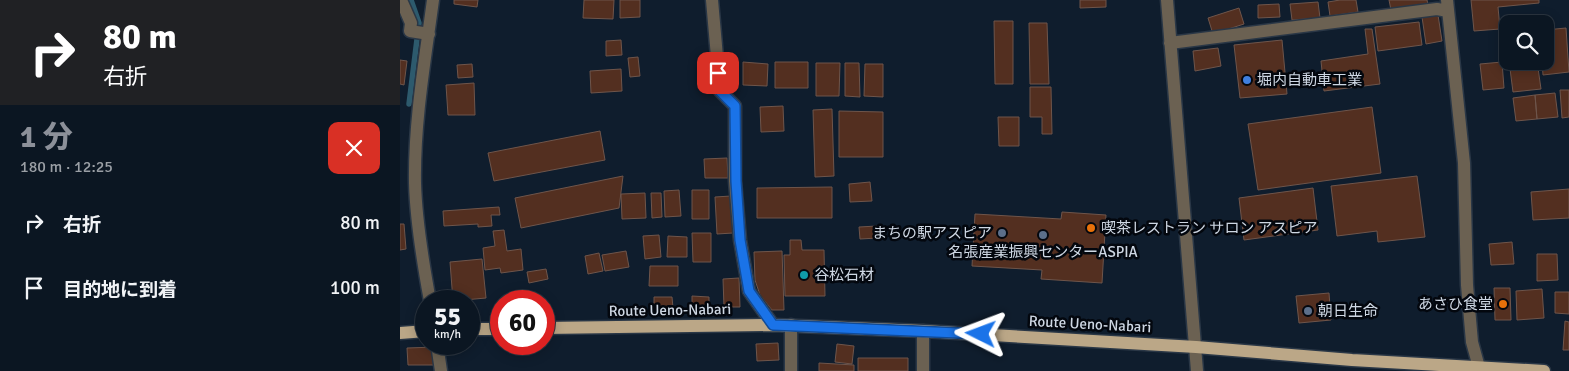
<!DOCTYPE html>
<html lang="ja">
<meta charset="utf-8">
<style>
:root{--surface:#0b1622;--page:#19232f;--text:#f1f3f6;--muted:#9a9fa5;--line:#2b3540;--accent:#8c9099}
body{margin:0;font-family:Signika,"Noto Sans JP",sans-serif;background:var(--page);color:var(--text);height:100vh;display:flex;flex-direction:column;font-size:19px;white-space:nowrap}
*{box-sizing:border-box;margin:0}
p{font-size:16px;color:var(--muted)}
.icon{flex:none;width:28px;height:28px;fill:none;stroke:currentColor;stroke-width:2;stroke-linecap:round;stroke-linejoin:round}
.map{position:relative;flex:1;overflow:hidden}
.panel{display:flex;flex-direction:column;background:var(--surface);width:400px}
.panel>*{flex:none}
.banner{background:#202124;color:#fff;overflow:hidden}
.tools{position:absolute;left:1099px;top:15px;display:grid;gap:10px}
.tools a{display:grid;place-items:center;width:55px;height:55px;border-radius:10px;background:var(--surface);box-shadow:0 2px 12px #0003,0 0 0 1px var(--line);font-size:25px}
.speed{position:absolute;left:15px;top:290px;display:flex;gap:10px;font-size:25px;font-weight:700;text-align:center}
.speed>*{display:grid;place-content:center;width:65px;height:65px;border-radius:50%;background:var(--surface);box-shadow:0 2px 12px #0003,0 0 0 1px var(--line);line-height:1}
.speed small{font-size:12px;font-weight:400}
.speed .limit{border:8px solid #d22;background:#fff;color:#111}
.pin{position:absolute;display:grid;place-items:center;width:42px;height:42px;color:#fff;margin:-21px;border-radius:10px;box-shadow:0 2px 8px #0006}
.me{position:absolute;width:55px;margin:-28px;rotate:273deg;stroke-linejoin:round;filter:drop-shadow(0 0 4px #0008)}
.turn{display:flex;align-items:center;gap:18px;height:105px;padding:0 20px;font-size:22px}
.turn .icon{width:65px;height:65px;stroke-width:2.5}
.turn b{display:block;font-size:35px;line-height:42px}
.round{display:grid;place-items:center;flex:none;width:52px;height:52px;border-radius:10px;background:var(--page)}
.head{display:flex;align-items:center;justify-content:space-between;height:85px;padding:0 20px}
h1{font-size:30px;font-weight:800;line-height:38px;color:var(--accent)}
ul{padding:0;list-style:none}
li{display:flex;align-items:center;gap:15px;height:65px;padding:0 20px}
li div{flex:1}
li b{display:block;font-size:19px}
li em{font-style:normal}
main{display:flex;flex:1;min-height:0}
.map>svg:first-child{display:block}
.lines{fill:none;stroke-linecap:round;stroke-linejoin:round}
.stream{stroke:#2d5a6d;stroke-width:5.5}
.building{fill:#532f20;stroke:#6e554b}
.minor-casing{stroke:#2a3746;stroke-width:15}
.major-casing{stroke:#2a3746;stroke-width:15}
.minor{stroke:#6b6152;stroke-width:12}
.major{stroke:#bba787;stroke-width:12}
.route-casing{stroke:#114b97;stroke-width:12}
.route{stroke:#1a73e8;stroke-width:9}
.shop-dot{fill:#3f7fe0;stroke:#03070e;stroke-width:2}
.food-dot{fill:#e8710a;stroke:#03070e;stroke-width:2}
.service-dot{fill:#5c6f8a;stroke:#03070e;stroke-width:2}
.culture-dot{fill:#0f9aa8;stroke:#03070e;stroke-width:2}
.labels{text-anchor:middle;stroke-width:5;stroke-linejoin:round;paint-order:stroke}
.poi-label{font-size:15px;fill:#ced7e3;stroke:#03070e;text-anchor:start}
.street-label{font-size:15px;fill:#ced7e3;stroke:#03070e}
</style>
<main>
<section class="panel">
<div class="banner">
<div class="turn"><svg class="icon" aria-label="right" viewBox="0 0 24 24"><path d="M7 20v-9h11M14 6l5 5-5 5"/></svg><div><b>80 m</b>右折</div></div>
</div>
<div class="head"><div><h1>1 分</h1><p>180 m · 12:25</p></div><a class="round" style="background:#d93025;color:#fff"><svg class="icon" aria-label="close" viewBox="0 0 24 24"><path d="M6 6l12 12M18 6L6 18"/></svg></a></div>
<ul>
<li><svg class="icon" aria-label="right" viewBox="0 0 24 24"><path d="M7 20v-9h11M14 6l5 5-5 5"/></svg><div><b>右折</b></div><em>80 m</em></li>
<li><svg class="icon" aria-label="arrive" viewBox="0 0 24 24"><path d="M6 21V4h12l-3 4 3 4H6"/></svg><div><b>目的地に到着</b></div><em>100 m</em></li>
</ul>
</section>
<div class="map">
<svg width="1169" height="371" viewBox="0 0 1169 371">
<rect width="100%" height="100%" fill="#0f1d2d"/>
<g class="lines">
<path class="stream" d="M 9,104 L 19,23 L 11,0"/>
</g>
<path class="building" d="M 54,0 L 78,0 L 77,7 L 54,4 Z
M 184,0 L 214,0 L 213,19 L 183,18 Z
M 220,0 L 240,0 L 240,17 L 220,18 Z
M 680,0 L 706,0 L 706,7 L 680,8 Z
M 940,0 L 956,0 L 958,12 L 930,16 L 928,2 Z
M 989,0 L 1027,0 L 1028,5 L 991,10 Z
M 1071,0 L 1139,0 L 1139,3 L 1098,7 L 1100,29 L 1074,31 Z
M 918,2 L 920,18 L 892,20 L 890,4 Z
M 879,4 L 880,17 L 858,18 L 858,5 Z
M 839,8 L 844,24 L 813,34 L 808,18 Z
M 1038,15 L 1042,41 L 1026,44 L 1022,17 Z
M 594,21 L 613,21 L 613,84 L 595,84 Z
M 1019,22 L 1022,45 L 978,51 L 975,27 Z
M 629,23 L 647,23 L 649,84 L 630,84 Z
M 1166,28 L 1169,72 L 1143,75 L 1142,61 L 1145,61 L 1145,30 Z
M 965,29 L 972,29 L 980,84 L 924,91 L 921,61 L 968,54 Z
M 221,40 L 222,55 L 206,56 L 206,41 Z
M 882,40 L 887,94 L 840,98 L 834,45 Z
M 818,48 L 821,66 L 795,71 L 793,51 Z
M 238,57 L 240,76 L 230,77 L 228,58 Z
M 0,60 L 7,61 L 4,85 L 0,84 Z
M 1109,61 L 1137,61 L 1141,89 L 1113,92 Z
M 343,62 L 368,64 L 367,86 L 343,85 Z
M 375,62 L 408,62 L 408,88 L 375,88 Z
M 1102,62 L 1104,88 L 1083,90 L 1080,64 Z
M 416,63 L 440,63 L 439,96 L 416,96 Z
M 445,63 L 459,63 L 460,97 L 445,96 Z
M 72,64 L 73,77 L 58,78 L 57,65 Z
M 465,64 L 483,64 L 483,97 L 464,96 Z
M 221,69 L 222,91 L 191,93 L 190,71 Z
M 74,83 L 75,115 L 48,115 L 46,85 Z
M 630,87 L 651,87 L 652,134 L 642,134 L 642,117 L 630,117 Z
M 1160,90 L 1169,90 L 1169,117 L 1162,118 Z
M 1155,93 L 1158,117 L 1137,119 L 1135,95 Z
M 1135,95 L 1137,119 L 1116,121 L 1113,98 Z
M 383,106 L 384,131 L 361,132 L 360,107 Z
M 972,107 L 981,173 L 858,190 L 848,124 Z
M 432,109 L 434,176 L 415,177 L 413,110 Z
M 439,111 L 483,112 L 483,157 L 439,157 Z
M 598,117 L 619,117 L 619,146 L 599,146 Z
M 200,131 L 205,160 L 94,181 L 88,153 Z
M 327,158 L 328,178 L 305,178 L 304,159 Z
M 223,176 L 219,208 L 121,228 L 115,198 Z
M 1017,176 L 1025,237 L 978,242 L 977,231 L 937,236 L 931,186 Z
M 470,182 L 472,201 L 450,202 L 449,184 Z
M 432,187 L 432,218 L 357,218 L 357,188 Z
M 913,188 L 918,230 L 844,240 L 839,198 Z
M 1169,189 L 1169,218 L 1133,220 L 1131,192 Z
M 279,190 L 281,216 L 265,217 L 264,191 Z
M 292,190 L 309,190 L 309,219 L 292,219 Z
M 245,193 L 246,218 L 222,219 L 221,194 Z
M 251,193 L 261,193 L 262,217 L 252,218 Z
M 331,196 L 333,233 L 317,234 L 315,197 Z
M 99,207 L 100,215 L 91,215 L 92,226 L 78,227 L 78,224 L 44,226 L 43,211 Z
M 662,212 L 706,215 L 702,283 L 641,279 L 642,270 L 572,266 L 575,214 L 661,219 Z
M 0,224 L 4,224 L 6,249 L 0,250 Z
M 477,226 L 478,238 L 460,239 L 459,227 Z
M 104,230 L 107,251 L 121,249 L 123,270 L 101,273 L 100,268 L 85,270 L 83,248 L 95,246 L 93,231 Z
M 292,233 L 311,233 L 311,262 L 293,262 Z
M 259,235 L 261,257 L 245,259 L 243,236 Z
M 268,236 L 287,237 L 287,257 L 267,257 Z
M 390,240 L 401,240 L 402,250 L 424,250 L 425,296 L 385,296 L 384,255 L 390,255 Z
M 1112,242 L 1114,264 L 1091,265 L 1089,244 Z
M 226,251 L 229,267 L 205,271 L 202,255 Z
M 382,251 L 384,310 L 372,310 L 360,295 L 355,280 L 354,252 Z
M 199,253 L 203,271 L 188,274 L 185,256 Z
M 1137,254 L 1157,254 L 1158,280 L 1137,281 Z
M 82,259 L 86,298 L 53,301 L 50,262 Z
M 250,266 L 278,266 L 278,286 L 249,286 Z
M 146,269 L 148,279 L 129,283 L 127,272 Z
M 339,278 L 340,307 L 324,307 L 323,279 Z
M 1094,288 L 1110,288 L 1111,320 L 1095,320 Z
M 1142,289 L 1144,318 L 1117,320 L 1116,291 Z
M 1155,292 L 1169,292 L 1169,314 L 1155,313 Z
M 929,293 L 931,320 L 899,323 L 896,296 Z
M 292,296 L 309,297 L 309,308 L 292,308 Z
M 254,297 L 272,297 L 273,308 L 254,308 Z
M 1165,321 L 1169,322 L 1169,350 L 1163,350 Z
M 378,343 L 379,360 L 357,361 L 356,344 Z
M 437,344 L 454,346 L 452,364 L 435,362 Z
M 36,347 L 36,365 L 8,365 L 7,348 Z
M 458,358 L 508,358 L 508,371 L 458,371 Z
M 419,363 L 454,365 L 454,371 L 419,371 Z"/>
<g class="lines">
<g class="minor-casing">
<path id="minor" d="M 1,0 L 11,23 L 10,31 L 29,34
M 312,0 L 320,91 L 335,106 L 335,181 L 340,240 L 349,291 L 373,325
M 767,0 L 797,371
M 1047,0 L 1064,163 L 1067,285 L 1072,342 L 1080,371
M 770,43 L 1037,9 L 1048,11
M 30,301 C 23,263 16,222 15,183 C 14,122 25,60 33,0
M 37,344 L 41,371
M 391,371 L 391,325
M 523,371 L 523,331"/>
</g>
<g class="major-casing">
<path id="major" d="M 144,328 L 373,325 L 523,331 L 796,347 L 952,360 L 1144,371
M 69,329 L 101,329
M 0,333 L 26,331"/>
</g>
<use href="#minor" class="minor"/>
<use href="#major" class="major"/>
</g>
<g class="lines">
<g class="route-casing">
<path id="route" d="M 318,73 L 320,91 L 335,106 L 336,181 L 340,240 L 349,291 L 373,325 L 581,334"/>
</g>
<use href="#route" class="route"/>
</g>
<circle class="shop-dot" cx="847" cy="80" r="5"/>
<g class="food-dot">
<circle cx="691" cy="228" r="5"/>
<circle cx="1103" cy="304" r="5"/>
</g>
<g class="service-dot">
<circle cx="602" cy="233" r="5"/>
<circle cx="643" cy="235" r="5"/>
<circle cx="908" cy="311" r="5"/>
</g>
<circle class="culture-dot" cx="404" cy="275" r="5"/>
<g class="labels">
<g class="poi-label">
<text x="857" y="85">堀内自動車工業</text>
<text x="701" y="233">喫茶レストラン サロン アスピア</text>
<text x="592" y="238" text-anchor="end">まちの駅アスピア</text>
<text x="643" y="257" text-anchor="middle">名張産業振興センターASPIA</text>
<text x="414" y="280">谷松石材</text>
<text x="1093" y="309" text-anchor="end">あさひ食堂</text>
<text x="918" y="316">朝日生命</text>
</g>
<g class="street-label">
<text transform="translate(270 310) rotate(-1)" y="5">Route Ueno-Nabari</text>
<text transform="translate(690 324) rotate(3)" y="5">Route Ueno-Nabari</text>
</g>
</g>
</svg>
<div class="tools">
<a><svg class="icon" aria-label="search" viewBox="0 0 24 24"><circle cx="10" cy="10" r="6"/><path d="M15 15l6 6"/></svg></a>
</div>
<div class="speed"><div>55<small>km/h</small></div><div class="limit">60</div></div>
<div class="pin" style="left:318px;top:73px;background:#d93025"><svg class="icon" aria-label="arrive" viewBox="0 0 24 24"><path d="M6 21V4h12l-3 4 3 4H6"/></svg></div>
<svg class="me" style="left:581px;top:334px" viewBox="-20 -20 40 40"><path d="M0-17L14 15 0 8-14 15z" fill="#1a73e8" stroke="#fff" stroke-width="4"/></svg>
</div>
</main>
